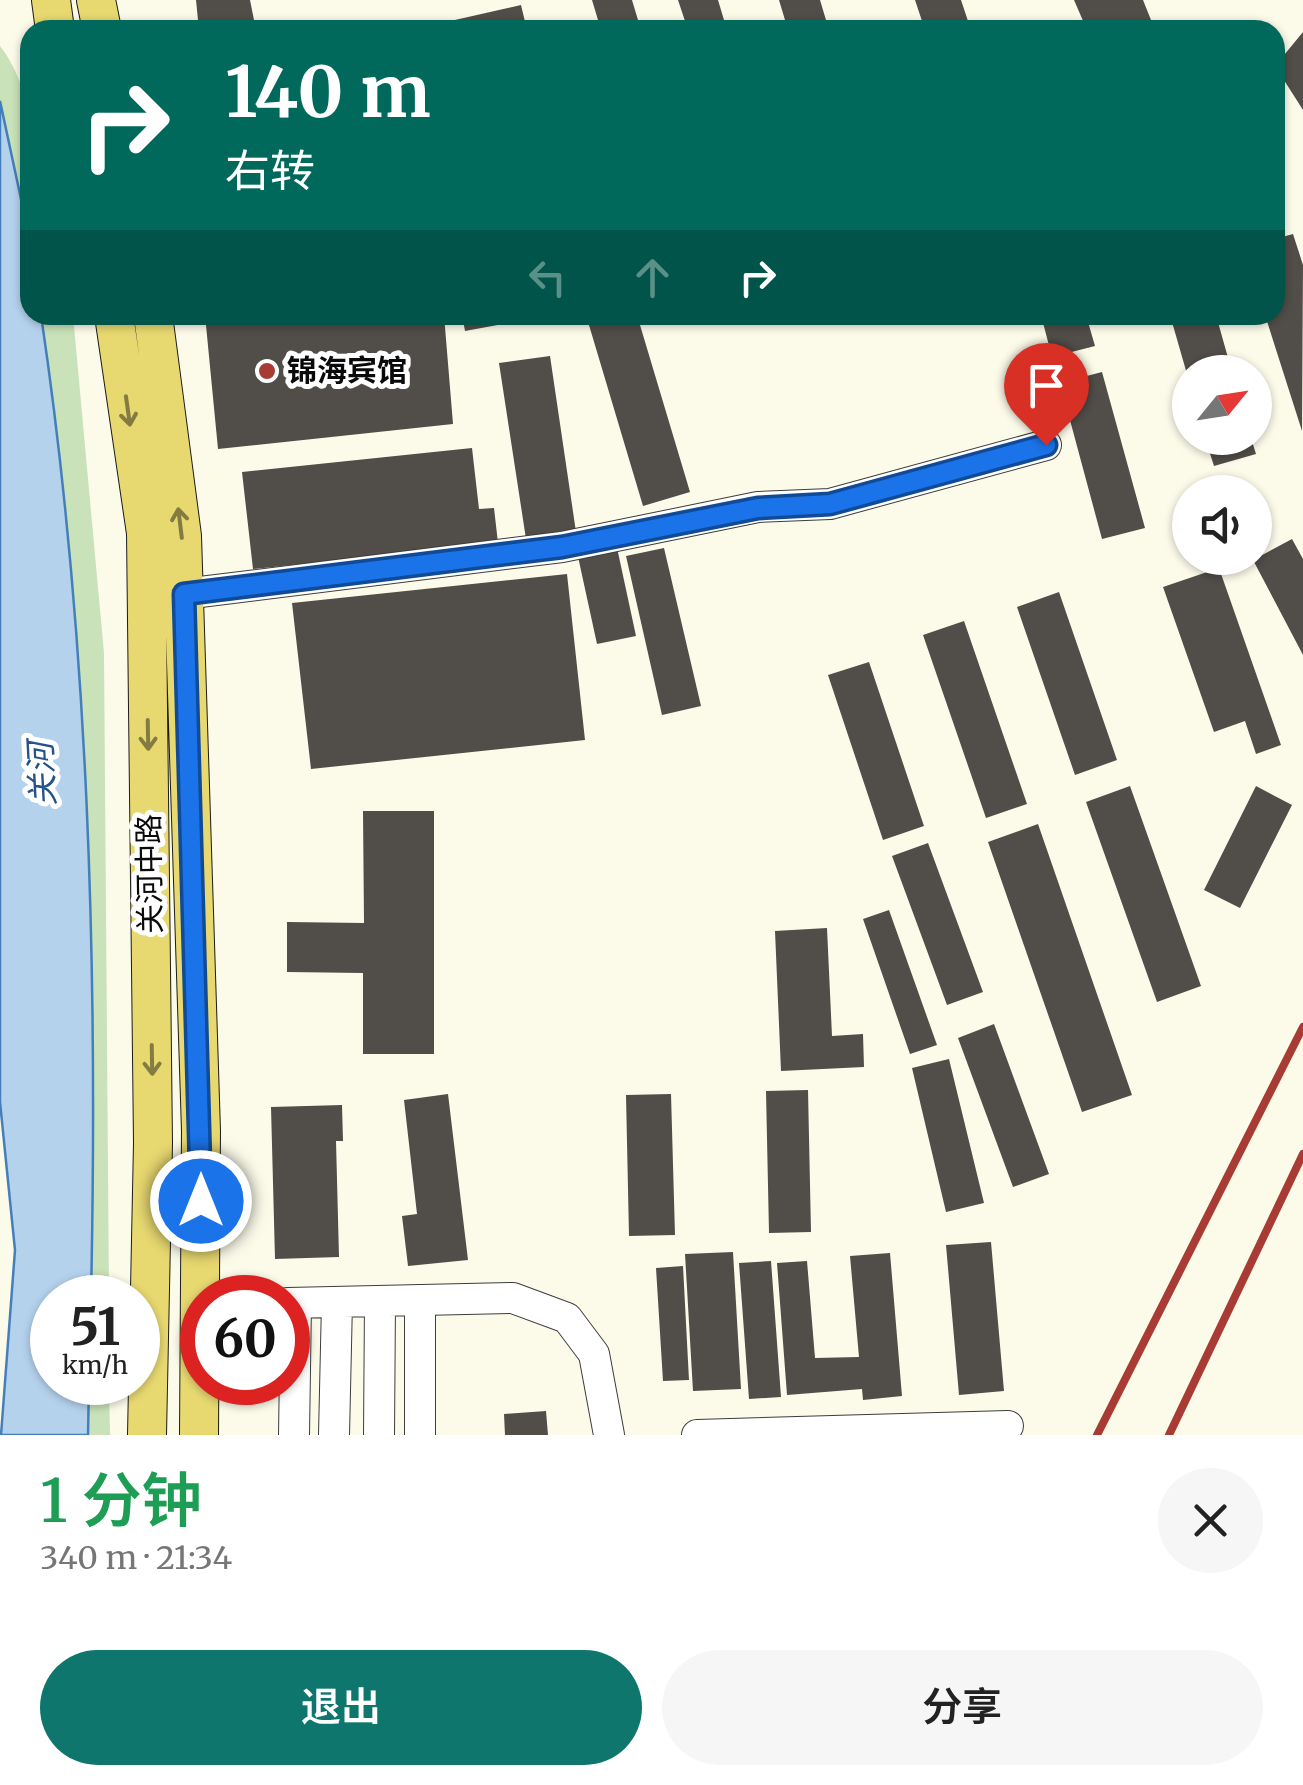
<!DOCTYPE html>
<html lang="zh">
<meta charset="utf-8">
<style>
:root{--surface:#fff;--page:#f6f6f6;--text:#222;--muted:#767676;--accent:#0f766e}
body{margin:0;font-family:Merriweather,"Noto Sans SC",serif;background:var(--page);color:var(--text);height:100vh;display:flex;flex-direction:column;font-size:38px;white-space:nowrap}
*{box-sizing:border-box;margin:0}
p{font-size:32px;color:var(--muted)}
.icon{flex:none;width:55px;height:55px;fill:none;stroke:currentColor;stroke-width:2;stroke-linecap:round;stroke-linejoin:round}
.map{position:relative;height:1435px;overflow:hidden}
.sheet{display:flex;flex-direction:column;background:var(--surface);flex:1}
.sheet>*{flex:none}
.hud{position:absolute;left:20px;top:20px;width:1265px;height:305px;border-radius:30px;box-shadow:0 2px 8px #0004;background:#00695c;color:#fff;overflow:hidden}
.needle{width:65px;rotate:60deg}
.buttons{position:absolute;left:1172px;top:355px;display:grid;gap:20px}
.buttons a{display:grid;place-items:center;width:100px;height:100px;border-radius:50%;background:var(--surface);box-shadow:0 2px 8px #0004;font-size:50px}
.speed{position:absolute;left:30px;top:1275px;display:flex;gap:20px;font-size:50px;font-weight:700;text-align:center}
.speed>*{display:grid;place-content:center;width:130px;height:130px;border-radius:50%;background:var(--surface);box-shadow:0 2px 8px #0004;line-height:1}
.speed small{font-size:25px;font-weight:400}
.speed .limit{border:15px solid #d22;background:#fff;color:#111}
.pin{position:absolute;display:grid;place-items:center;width:85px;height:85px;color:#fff;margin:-102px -42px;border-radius:50% 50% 50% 0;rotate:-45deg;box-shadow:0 0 10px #0007}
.pin .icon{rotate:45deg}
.me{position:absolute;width:110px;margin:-55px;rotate:0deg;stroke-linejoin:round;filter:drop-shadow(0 0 8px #0008)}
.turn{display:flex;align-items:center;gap:35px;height:210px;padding:0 40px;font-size:45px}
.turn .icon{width:130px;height:130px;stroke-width:2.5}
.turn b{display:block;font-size:70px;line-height:85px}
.lanes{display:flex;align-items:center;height:95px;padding:0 40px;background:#0003;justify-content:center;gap:50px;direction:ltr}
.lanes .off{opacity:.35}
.round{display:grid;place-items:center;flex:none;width:105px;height:105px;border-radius:52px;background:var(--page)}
.headline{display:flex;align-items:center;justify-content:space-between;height:170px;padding:0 40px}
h1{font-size:60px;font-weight:600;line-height:75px;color:#1e9e55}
.action{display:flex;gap:20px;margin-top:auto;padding:20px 40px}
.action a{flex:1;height:115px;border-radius:60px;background:var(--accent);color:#fff;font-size:40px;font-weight:600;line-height:115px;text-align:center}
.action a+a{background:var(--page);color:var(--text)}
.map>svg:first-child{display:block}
.green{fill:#c9e2b9}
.water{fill:#b5d2ed;stroke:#457fbb;stroke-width:2.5}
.building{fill:#514d48}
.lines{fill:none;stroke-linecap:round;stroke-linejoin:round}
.minor-casing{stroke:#3d3d3d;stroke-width:32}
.major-casing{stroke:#1b1b1b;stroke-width:40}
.minor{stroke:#fff;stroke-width:30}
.major{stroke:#e7d870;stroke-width:38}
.rail{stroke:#a83c35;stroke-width:8}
.oneway{stroke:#847b42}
.route-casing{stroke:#114b97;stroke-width:25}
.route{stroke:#1a73e8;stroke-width:18}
.poi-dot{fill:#a83c35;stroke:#fff;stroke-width:4}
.labels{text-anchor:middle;stroke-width:10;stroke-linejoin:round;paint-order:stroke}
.poi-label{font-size:30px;font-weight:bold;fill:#0a0a0a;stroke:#fff;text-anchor:start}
.street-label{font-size:30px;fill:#0a0a0a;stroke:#fff}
.water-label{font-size:32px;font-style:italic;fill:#24528b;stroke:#fff}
</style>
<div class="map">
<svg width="1303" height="1435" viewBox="0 0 1303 1435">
<rect width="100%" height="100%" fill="#fcfbea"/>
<path class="green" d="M 0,46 C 43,102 30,173 30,241 L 0,101 Z
M 41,315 L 73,315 L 104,653 L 109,1297 L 91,1297 C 98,971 89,638 41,315 Z
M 89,1383 L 109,1383 L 110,1435 L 88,1435 Z"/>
<path class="water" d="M 0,101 L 30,241 L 30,315 L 41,315 C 89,638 98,971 91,1297 L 52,1298 L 52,1382 L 89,1383 L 88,1435 L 1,1435 L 15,1250 L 0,1102 Z"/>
<path class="building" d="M 196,0 L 250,0 L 254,20 L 238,24 L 240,30 L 199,30 Z
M 592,0 L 632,0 L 641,30 L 601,30 Z
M 678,0 L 718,0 L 727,30 L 688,30 Z
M 779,0 L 820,0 L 829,30 L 788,30 Z
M 915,0 L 961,0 L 968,21 L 925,30 Z
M 1074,0 L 1143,0 L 1155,30 L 1087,30 Z
M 521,5 L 527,30 L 448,30 L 446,22 Z
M 1303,32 L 1303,110 L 1275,66 Z
M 1293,234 L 1303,265 L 1302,431 L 1265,315 L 1275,315 L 1275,239 Z
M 205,315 L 444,315 L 453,424 L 218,449 Z
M 462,315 L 542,315 L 542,317 L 465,331 Z
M 586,315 L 637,315 L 690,492 L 643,506 Z
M 1041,315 L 1086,315 L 1095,346 L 1052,357 Z
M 1170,315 L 1216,315 L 1232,372 L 1190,372 L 1189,381 Z
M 550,356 L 576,532 L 526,539 L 499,363 Z
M 1102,372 L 1145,528 L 1102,539 L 1060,383 Z
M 1205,438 L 1251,438 L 1256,454 L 1214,466 Z
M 472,448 L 479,509 L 494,508 L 498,543 L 253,569 L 242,472 Z
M 1292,539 L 1303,559 L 1303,655 L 1253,560 Z
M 616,543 L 636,636 L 597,644 L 577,552 Z
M 664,548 L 701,706 L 662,715 L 626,556 Z
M 1219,568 L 1281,745 L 1256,754 L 1245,721 L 1214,732 L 1163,587 Z
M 567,574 L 585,740 L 311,769 L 292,603 Z
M 1059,592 L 1117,760 L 1075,775 L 1017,607 Z
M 964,621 L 1027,804 L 986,818 L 923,635 Z
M 869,662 L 924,826 L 883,840 L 828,675 Z
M 1130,786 L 1201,986 L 1157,1002 L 1086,802 Z
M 1256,786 L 1292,805 L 1240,908 L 1204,890 Z
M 363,811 L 434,811 L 434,1054 L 363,1054 L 363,973 L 287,972 L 287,922 L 364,923 Z
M 1038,824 L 1132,1095 L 1082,1112 L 988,842 Z
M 928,843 L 983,992 L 947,1005 L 892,856 Z
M 889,910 L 937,1045 L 910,1054 L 863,919 Z
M 827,928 L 832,1036 L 863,1034 L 864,1067 L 781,1071 L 775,931 Z
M 994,1024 L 1049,1174 L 1013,1187 L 958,1038 Z
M 949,1059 L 984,1203 L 946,1212 L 912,1068 Z
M 808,1090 L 811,1232 L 769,1233 L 766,1091 Z
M 448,1094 L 468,1260 L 408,1266 L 402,1216 L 417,1214 L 404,1100 Z
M 671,1094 L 675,1235 L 629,1236 L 626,1095 Z
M 342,1105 L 343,1141 L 336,1141 L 339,1257 L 275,1259 L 271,1107 Z
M 991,1242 L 1004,1391 L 959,1395 L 946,1245 Z
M 733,1252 L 741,1389 L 693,1391 L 685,1254 Z
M 890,1253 L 902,1396 L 863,1400 L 862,1389 L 787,1395 L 777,1263 L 807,1261 L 815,1358 L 859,1357 L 850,1256 Z
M 771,1261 L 781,1397 L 749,1399 L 739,1263 Z
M 683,1266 L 689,1380 L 663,1381 L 656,1268 Z
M 546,1411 L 548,1435 L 505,1435 L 504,1414 Z"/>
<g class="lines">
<g class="minor-casing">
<path id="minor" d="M 184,594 L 562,547 L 758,507 L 830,504 L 1046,445
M 288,1303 L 513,1298 L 567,1318 L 594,1354 L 609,1435
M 294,1435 L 296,1303
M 334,1435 L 337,1302
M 379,1435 L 380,1301
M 420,1435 L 420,1300
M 697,1435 L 1008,1426"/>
</g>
<g class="major-casing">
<path id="major" d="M 51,0 L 55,30
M 96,0 L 102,30
M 114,315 L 146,533 L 153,1143 L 147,1435
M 153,315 L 182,536 L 201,1131 L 199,1435"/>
</g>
<use href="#minor" class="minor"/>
<use href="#major" class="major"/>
<path class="rail" d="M 1097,1435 L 1303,1027
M 1169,1435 L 1303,1154"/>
</g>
<defs><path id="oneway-shaft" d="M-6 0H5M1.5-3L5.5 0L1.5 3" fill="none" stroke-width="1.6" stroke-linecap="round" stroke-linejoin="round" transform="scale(2.5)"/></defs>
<g class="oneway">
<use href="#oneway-shaft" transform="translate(128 411) rotate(82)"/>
<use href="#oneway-shaft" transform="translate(180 523) rotate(-97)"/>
<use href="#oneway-shaft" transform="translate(148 735) rotate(89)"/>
<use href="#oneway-shaft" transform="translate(152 1060) rotate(89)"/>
</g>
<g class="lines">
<g class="route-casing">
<path id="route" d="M 201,1201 L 184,594 L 562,547 L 758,508 L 830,504 L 1046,445"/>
</g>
<use href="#route" class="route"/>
</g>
<circle class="poi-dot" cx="267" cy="371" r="10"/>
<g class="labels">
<g class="poi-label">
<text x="287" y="381">锦海宾馆</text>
</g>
<g class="street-label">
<text transform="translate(150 874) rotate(-91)" y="10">关河中路</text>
</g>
<g class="water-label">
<text transform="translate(42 774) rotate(-93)" y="11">关河</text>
</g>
</g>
</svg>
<div class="buttons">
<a><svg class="needle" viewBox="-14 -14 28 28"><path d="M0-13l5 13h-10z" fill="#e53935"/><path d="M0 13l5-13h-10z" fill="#767676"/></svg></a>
<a><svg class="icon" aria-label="sound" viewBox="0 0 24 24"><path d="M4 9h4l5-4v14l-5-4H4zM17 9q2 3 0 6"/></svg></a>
</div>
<div class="speed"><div>51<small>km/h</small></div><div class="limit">60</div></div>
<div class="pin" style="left:1046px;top:445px;background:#d93025"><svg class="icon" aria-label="arrive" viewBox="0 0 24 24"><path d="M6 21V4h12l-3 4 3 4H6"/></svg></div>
<svg class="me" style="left:201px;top:1201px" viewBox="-20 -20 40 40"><circle r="17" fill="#1a73e8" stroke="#fff" stroke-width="3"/><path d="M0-11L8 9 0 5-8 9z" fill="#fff"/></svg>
<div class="hud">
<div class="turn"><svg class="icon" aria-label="right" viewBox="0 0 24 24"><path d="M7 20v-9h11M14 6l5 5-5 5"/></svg><div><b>140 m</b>右转</div></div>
<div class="lanes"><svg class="icon off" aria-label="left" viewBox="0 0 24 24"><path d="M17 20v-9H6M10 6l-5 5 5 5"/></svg><svg class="icon off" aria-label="ahead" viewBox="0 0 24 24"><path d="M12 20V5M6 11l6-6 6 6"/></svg><svg class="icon" aria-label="right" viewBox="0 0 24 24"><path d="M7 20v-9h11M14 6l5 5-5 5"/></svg></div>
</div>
</div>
<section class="sheet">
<div class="headline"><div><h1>1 分钟</h1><p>340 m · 21:34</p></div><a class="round"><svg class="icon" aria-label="close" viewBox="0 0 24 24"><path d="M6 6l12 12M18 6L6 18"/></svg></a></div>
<div class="action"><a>退出</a><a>分享</a></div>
</section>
